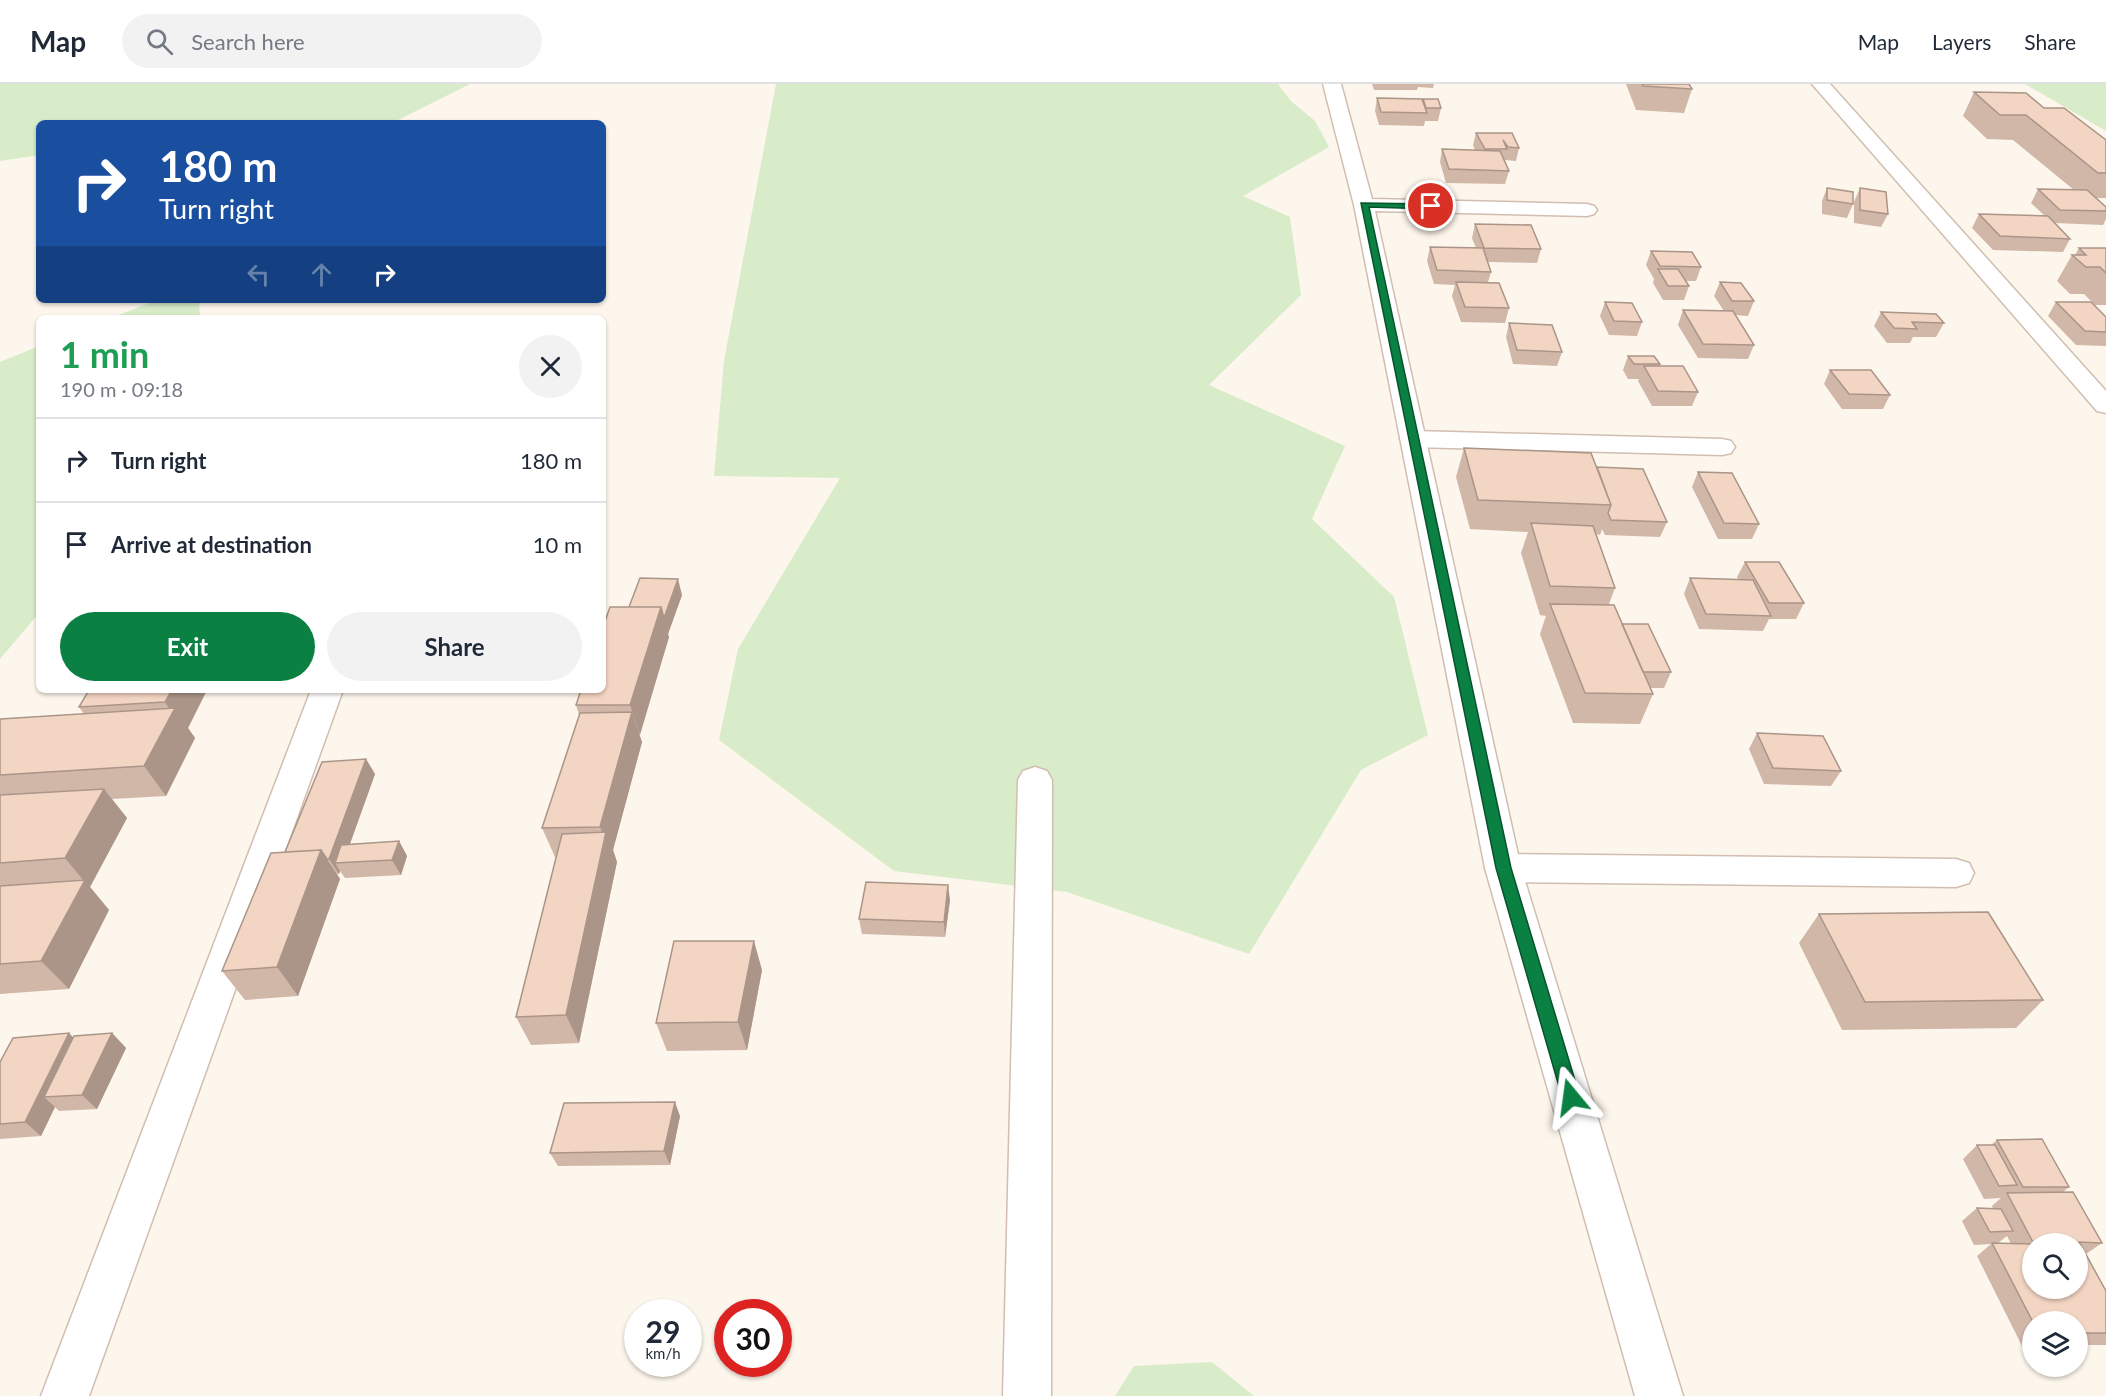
<!DOCTYPE html>
<meta charset="utf-8">
<style>
:root{--surface:#fff;--page:#f2f2f3;--text:#1f2937;--muted:#747a83;--line:#e0e1e3;--accent:#0b8043}
body{margin:0;font-family:Lato,sans-serif;background:var(--page);color:var(--text);height:100vh;display:flex;flex-direction:column;font-size:22px;white-space:nowrap}
*{box-sizing:border-box;margin:0}
p{font-size:20px;color:var(--muted)}
.icon{flex:none;width:33px;height:33px;fill:none;stroke:currentColor;stroke-width:2;stroke-linecap:round;stroke-linejoin:round}
.map{position:relative;flex:1;overflow:hidden}
.drawer{position:absolute;left:36px;top:231px;width:570px;height:378px;display:flex;flex-direction:column;background:var(--surface);border-radius:9px;box-shadow:0 2px 4px #0004}
.drawer>*{flex:none}
.guide{position:absolute;left:36px;top:36px;width:570px;height:183px;border-radius:9px;box-shadow:0 2px 4px #0004;background:#1a4fa0;color:#fff;overflow:hidden}
.fabs{position:absolute;left:2022px;top:1149px;display:grid;gap:12px}
.fabs a{display:grid;place-items:center;width:66px;height:66px;border-radius:50%;background:var(--surface);box-shadow:0 2px 4px #0004;font-size:30px}
.speed{position:absolute;left:624px;top:1215px;display:flex;gap:12px;font-size:30px;font-weight:700;text-align:center}
.speed>*{display:grid;place-content:center;width:78px;height:78px;border-radius:50%;background:var(--surface);box-shadow:0 2px 4px #0004;line-height:1}
.speed small{font-size:15px;font-weight:400}
.speed .limit{border:9px solid #d22;background:#fff;color:#111}
.pin{position:absolute;display:grid;place-items:center;width:51px;height:51px;color:#fff;margin:-26px;border:3px solid #fff;border-radius:50%;box-shadow:0 2px 6px #0007}
.me{position:absolute;width:66px;margin:-33px;rotate:344deg;stroke-linejoin:round;filter:drop-shadow(0 0 4px #0008)}
.turn{display:flex;align-items:center;gap:21px;height:126px;padding:0 24px;font-size:27px}
.turn .icon{width:78px;height:78px;stroke-width:2.5}
.turn b{display:block;font-size:42px;line-height:51px}
.lanes{display:flex;align-items:center;height:57px;padding:0 24px;background:#0003;justify-content:center;gap:30px;direction:ltr}
.lanes .off{opacity:.35}
.round{display:grid;place-items:center;flex:none;width:63px;height:63px;border-radius:32px;background:var(--page)}
.overview{display:flex;align-items:center;justify-content:space-between;height:102px;padding:0 24px}
h1{font-size:36px;font-weight:700;line-height:45px;color:#1e9e55}
.primary-button{display:flex;gap:12px;margin-top:auto;padding:12px 24px}
.primary-button a{flex:1;height:69px;border-radius:36px;background:var(--accent);color:#fff;font-size:24px;font-weight:700;line-height:69px;text-align:center}
.primary-button a+a{background:var(--page);color:var(--text)}
ul{padding:0;list-style:none}
li{display:flex;align-items:center;gap:18px;height:84px;padding:0 24px;border-top:2px solid var(--line)}
li div{flex:1}
li b{display:block;font-size:22px}
li em{font-style:normal}
header{display:flex;align-items:center;gap:36px;box-sizing:border-box;height:84px;padding:0 30px;background:var(--surface);border-bottom:2px solid var(--line)}
header strong{font-size:28px}
nav{display:flex;gap:33px;margin-inline-start:auto;font-size:21px}
.search{width:420px;height:54px;background:var(--page);display:flex;align-items:center;gap:15px;box-sizing:border-box;padding:0 21px;border-radius:33px;color:var(--muted);font-size:22px}
.map>svg:first-child{display:block}
.green{fill:#d8ecc9}
.lines{fill:none;stroke-linecap:round;stroke-linejoin:round}
.lane-casing{stroke:#d1beb0;stroke-width:3}
.street-casing{stroke:#d1beb0;stroke-width:3}
.lane{fill:#fff;fill-rule:evenodd}
.street{fill:#fff;fill-rule:evenodd}
.wall{fill:#d1b7a8;fill-rule:evenodd}
.shaded-wall{fill:#aa9588}
.building{fill:#f3d5c3;stroke:#aa9588;stroke-width:1.5}
.route{fill:#0b8043;stroke:#07532c;stroke-width:1.5}
</style>
<header>
<strong>Map</strong>
<div class="search"><svg class="icon" aria-label="search" viewBox="0 0 24 24"><circle cx="10" cy="10" r="6"/><path d="M15 15l6 6"/></svg>Search here</div>
<nav><a>Map</a><a>Layers</a><a>Share</a></nav>
</header>
<div class="map">
<svg width="2106" height="1312" viewBox="0 0 2106 1312">
<rect width="100%" height="100%" fill="#fdf6ec"/>
<path class="green" d="M 0,0 L 470,0 L 392,39 L 39,39 L 39,71 L 0,77 Z
M 776,0 L 1278,0 L 1291,17 L 1315,37 L 1329,63 L 1243,112 L 1290,133 L 1301,211 L 1209,301 L 1345,362 L 1312,435 L 1394,513 L 1428,651 L 1361,686 L 1249,870 L 1067,808 L 894,787 L 719,656 L 738,565 L 840,394 L 714,392 L 724,277 Z
M 2025,0 L 2106,0 L 2106,47 Z
M 157,216 L 199,216 L 200,234 L 111,234 Z
M 39,262 L 39,529 L 0,575 L 0,278 Z
M 1212,1278 L 1254,1312 L 1115,1312 L 1134,1282 Z"/>
<g class="lines">
<g class="lane-casing">
<path id="lane" d="M 1413,347 L 1722,355 L 1731,357 L 1735,363 L 1731,369 L 1722,371 L 1413,363 L 1404,360 L 1400,355 L 1404,350 Z
M 1503,770 L 1956,775 L 1969,779 L 1974,789 L 1969,799 L 1956,803 L 1503,798 L 1490,794 L 1485,784 L 1490,774 Z"/>
</g>
<g class="street-casing">
<path id="street" d="M 1323,0 L 1341,0 L 1372,115 L 1587,120 L 1594,122 L 1597,126 L 1594,130 L 1587,132 L 1375,127 L 1521,784 L 1683,1312 L 1635,1312 L 1485,784 L 1354,121 Z
M 1812,0 L 1830,0 L 2106,307 L 2106,329 L 2097,327 Z
M 311,606 L 343,606 L 89,1312 L 41,1312 Z
M 1035,683 L 1047,687 L 1052,696 L 1051,1312 L 1003,1312 L 1018,696 L 1023,687 Z"/>
</g>
<use href="#lane" class="lane"/>
<use href="#street" class="street"/>
</g>
<path class="wall" d="M 1372,0 L 1434,0 L 1433,4 L 1418,3 L 1417,6 L 1374,6 Z
M 1626,0 L 1689,0 L 1692,5 L 1684,29 L 1636,26 Z
M 1974,8 L 2044,24 L 2106,56 L 2106,114 L 2096,114 L 2106,123 L 2106,135 L 2103,141 L 2055,139 L 2070,155 L 2063,168 L 1993,166 L 1972,144 L 1979,130 L 2045,132 L 2031,119 L 2038,105 L 2074,106 L 2013,56 L 1987,55 L 1963,32 Z
M 1377,14 L 1423,18 L 1423,15 L 1441,24 L 1438,37 L 1425,37 L 1424,42 L 1379,41 L 1375,27 Z
M 1476,49 L 1519,64 L 1516,77 L 1505,76 L 1509,87 L 1505,100 L 1446,99 L 1440,78 L 1442,65 L 1475,66 L 1473,61 Z
M 1827,104 L 1853,120 L 1847,134 L 1822,130 L 1822,117 Z
M 1860,104 L 1888,130 L 1881,143 L 1854,139 L 1854,118 Z
M 1475,140 L 1541,165 L 1537,179 L 1487,178 L 1491,188 L 1488,198 L 1509,224 L 1505,239 L 1461,238 L 1452,212 L 1455,201 L 1434,200 L 1427,177 L 1430,163 L 1476,164 L 1472,154 Z
M 2079,164 L 2106,164 L 2106,221 L 2095,221 L 2084,210 L 2070,210 L 2057,197 L 2072,171 L 2075,171 Z
M 1651,167 L 1701,183 L 1696,197 L 1686,197 L 1689,202 L 1684,216 L 1663,216 L 1653,199 L 1654,195 L 1646,181 Z
M 1720,198 L 1754,217 L 1748,232 L 1735,231 L 1754,261 L 1748,275 L 1698,274 L 1678,241 L 1683,226 L 1724,227 L 1714,212 Z
M 1605,218 L 1642,238 L 1637,252 L 1609,251 L 1600,232 Z
M 2056,218 L 2106,233 L 2106,262 L 2076,261 L 2048,232 Z
M 1881,228 L 1944,239 L 1936,253 L 1913,253 L 1910,259 L 1887,259 L 1874,242 Z
M 1509,239 L 1562,268 L 1557,282 L 1513,280 L 1506,253 Z
M 1628,272 L 1660,280 L 1660,282 L 1698,308 L 1692,322 L 1652,322 L 1638,297 L 1639,295 L 1628,295 L 1623,286 Z
M 1830,286 L 1890,311 L 1883,325 L 1842,325 L 1824,300 Z
M 1464,364 L 1597,383 L 1667,438 L 1660,453 L 1605,451 L 1602,445 L 1600,451 L 1596,450 L 1615,504 L 1609,520 L 1622,540 L 1671,588 L 1664,604 L 1650,604 L 1653,610 L 1640,640 L 1573,639 L 1540,550 L 1546,532 L 1540,531 L 1521,469 L 1528,448 L 1470,445 L 1456,393 Z
M 1698,388 L 1759,440 L 1752,455 L 1718,455 L 1692,403 Z
M 1745,478 L 1804,519 L 1796,535 L 1769,535 L 1763,547 L 1699,545 L 1684,510 L 1690,494 L 1739,496 L 1737,493 Z
M 682,511 L 668,550 L 669,553 L 639,651 L 642,658 L 613,766 L 617,778 L 579,959 L 531,961 L 516,933 L 557,773 L 555,773 L 542,744 L 579,631 L 576,621 L 629,523 Z
M 207,606 L 188,644 L 195,654 L 166,712 L 112,715 L 127,734 L 90,803 L 109,826 L 69,905 L 0,910 L 0,635 L 84,630 L 79,623 Z
M 1757,649 L 1841,687 L 1831,702 L 1764,700 L 1749,665 Z
M 366,675 L 375,690 L 350,760 L 399,757 L 407,772 L 401,791 L 345,794 L 340,787 L 339,790 L 337,790 L 340,795 L 298,912 L 245,916 L 222,887 L 285,768 Z
M 950,816 L 945,853 L 862,850 L 859,835 Z
M 1819,830 L 2043,916 L 2016,944 L 1842,946 L 1799,859 Z
M 762,886 L 747,966 L 667,967 L 656,939 Z
M 69,949 L 73,954 L 112,949 L 126,964 L 97,1025 L 59,1027 L 55,1023 L 41,1052 L 0,1055 L 0,978 Z
M 680,1032 L 670,1081 L 558,1082 L 550,1069 Z
M 1997,1056 L 2069,1103 L 2063,1108 L 2102,1159 L 2086,1170 L 2106,1207 L 2106,1261 L 2078,1261 L 2078,1238 L 2032,1238 L 2032,1262 L 2022,1262 L 1977,1172 L 1991,1160 L 1974,1161 L 1962,1137 L 1977,1124 L 1993,1125 L 1992,1122 L 2001,1114 L 1984,1115 L 1963,1075 L 1977,1061 L 1991,1061 ZM 2007,1152 L 2011,1160 L 1998,1159 Z"/>
<path class="shaded-wall" d="M 678,495 L 682,511 L 668,550 L 669,553 L 640,651 L 630,621 L 661,523 Z
M 172,606 L 207,606 L 188,644 L 195,654 L 166,712 L 144,682 L 172,629 L 165,618 Z
M 632,628 L 642,658 L 613,766 L 617,778 L 579,959 L 566,931 L 605,755 L 600,743 Z
M 366,675 L 375,690 L 343,779 L 335,779 L 340,787 L 339,790 L 329,775 Z
M 104,705 L 127,734 L 90,803 L 109,826 L 69,905 L 41,877 L 84,797 L 65,774 Z
M 399,757 L 407,772 L 401,791 L 392,776 Z
M 321,766 L 340,795 L 298,912 L 277,883 Z
M 948,801 L 950,816 L 945,853 L 944,838 Z
M 754,857 L 762,886 L 747,966 L 738,938 Z
M 69,949 L 83,964 L 44,1013 L 55,1023 L 41,1052 L 25,1038 Z
M 112,949 L 126,964 L 97,1025 L 82,1011 Z
M 675,1018 L 680,1032 L 670,1081 L 664,1067 Z"/>
<path class="building" d="M 1642,0 L 1689,0 L 1692,5 L 1643,2 Z
M 1974,8 L 2026,9 L 2044,24 L 2064,24 L 2106,56 L 2106,89 L 2098,89 L 2026,31 L 2000,31 Z
M 1377,14 L 1422,15 L 1427,29 L 1381,28 Z
M 1423,15 L 1438,15 L 1441,24 L 1426,24 Z
M 1476,49 L 1512,49 L 1519,64 L 1508,63 L 1503,56 L 1507,65 L 1485,65 Z
M 1442,65 L 1500,67 L 1509,87 L 1449,85 Z
M 1827,104 L 1853,108 L 1853,120 L 1827,116 Z
M 1860,104 L 1886,108 L 1888,130 L 1860,126 Z
M 2038,105 L 2087,106 L 2106,123 L 2106,127 L 2060,126 Z
M 1979,130 L 2048,132 L 2070,155 L 2000,152 Z
M 1475,140 L 1531,141 L 1541,165 L 1484,164 Z
M 1430,163 L 1483,164 L 1491,188 L 1437,186 Z
M 2079,164 L 2106,164 L 2106,189 L 2100,183 L 2086,183 L 2072,171 L 2086,171 Z
M 1651,167 L 1692,168 L 1701,183 L 1660,182 Z
M 1658,185 L 1678,185 L 1689,202 L 1668,202 Z
M 1456,198 L 1499,199 L 1509,224 L 1465,223 Z
M 1720,198 L 1741,199 L 1754,217 L 1732,217 Z
M 1605,218 L 1632,219 L 1642,238 L 1614,237 Z
M 2056,218 L 2091,218 L 2106,233 L 2106,248 L 2085,247 Z
M 1683,226 L 1733,227 L 1754,261 L 1703,260 Z
M 1881,228 L 1936,230 L 1944,239 L 1912,238 L 1917,245 L 1894,244 Z
M 1509,239 L 1552,241 L 1562,268 L 1517,266 Z
M 1628,272 L 1654,272 L 1660,280 L 1634,280 Z
M 1644,282 L 1683,282 L 1698,308 L 1658,307 Z
M 1830,286 L 1871,286 L 1890,311 L 1849,310 Z
M 1464,364 L 1591,369 L 1611,421 L 1478,416 Z
M 1597,383 L 1643,385 L 1667,438 L 1611,436 L 1608,429 L 1611,421 Z
M 1698,388 L 1732,389 L 1759,440 L 1724,439 Z
M 1531,439 L 1593,442 L 1615,504 L 1550,502 Z
M 1745,478 L 1779,478 L 1804,519 L 1769,519 Z
M 640,494 L 678,495 L 664,534 L 661,523 L 629,523 Z
M 1690,494 L 1753,496 L 1771,532 L 1706,530 Z
M 1550,520 L 1614,521 L 1653,610 L 1585,609 Z
M 610,523 L 661,523 L 630,621 L 576,621 L 581,606 L 603,606 L 603,543 Z
M 1622,540 L 1648,540 L 1671,588 L 1643,588 Z
M 89,606 L 172,606 L 165,618 L 79,623 Z
M 175,624 L 144,682 L 0,691 L 0,635 Z
M 632,628 L 600,743 L 542,744 L 580,629 Z
M 1757,649 L 1823,652 L 1841,687 L 1773,684 Z
M 366,675 L 329,775 L 327,775 L 321,766 L 285,768 L 322,678 Z
M 104,705 L 65,774 L 0,779 L 0,711 Z
M 606,748 L 566,931 L 516,933 L 562,750 Z
M 399,757 L 392,776 L 335,779 L 341,761 Z
M 321,766 L 277,883 L 222,887 L 271,769 Z
M 85,796 L 41,877 L 0,880 L 0,802 Z
M 866,798 L 948,801 L 944,838 L 859,835 Z
M 1988,828 L 2043,916 L 1865,918 L 1819,830 Z
M 674,857 L 754,857 L 738,938 L 656,939 Z
M 69,949 L 25,1038 L 0,1040 L 0,978 L 13,954 Z
M 112,949 L 82,1011 L 44,1013 L 74,952 Z
M 675,1018 L 664,1067 L 550,1069 L 564,1019 Z
M 2042,1055 L 2069,1103 L 2023,1103 L 1997,1056 Z
M 1977,1061 L 1995,1061 L 2017,1101 L 1999,1102 Z
M 2073,1108 L 2102,1159 L 2079,1158 L 2106,1207 L 2106,1249 L 2078,1249 L 2078,1238 L 2033,1238 L 1992,1159 L 2032,1160 L 2032,1204 L 2078,1204 L 2078,1160 L 2034,1160 L 2007,1109 Z
M 1977,1124 L 2001,1125 L 2013,1147 L 1990,1148 Z"/>
<path class="route" d="M 1361,119 L 1431,120 L 1435,122 L 1431,125 L 1369,123 L 1511,784 L 1580,1013 L 1577,1019 L 1571,1021 L 1565,1019 L 1562,1013 L 1496,784 Z"/>
</svg>
<div class="fabs">
<a><svg class="icon" aria-label="search" viewBox="0 0 24 24"><circle cx="10" cy="10" r="6"/><path d="M15 15l6 6"/></svg></a>
<a><svg class="icon" aria-label="layers" viewBox="0 0 24 24"><path d="M12 4l9 5-9 5-9-5zM3 14l9 5 9-5"/></svg></a>
</div>
<div class="speed"><div>29<small>km/h</small></div><div class="limit">30</div></div>
<div class="pin" style="left:1431px;top:122px;background:#d93025"><svg class="icon" aria-label="arrive" viewBox="0 0 24 24"><path d="M6 21V4h12l-3 4 3 4H6"/></svg></div>
<svg class="me" style="left:1571px;top:1013px" viewBox="-20 -20 40 40"><path d="M0-17L14 15 0 8-14 15z" fill="#0b8043" stroke="#fff" stroke-width="4"/></svg>
<div class="guide">
<div class="turn"><svg class="icon" aria-label="right" viewBox="0 0 24 24"><path d="M7 20v-9h11M14 6l5 5-5 5"/></svg><div><b>180 m</b>Turn right</div></div>
<div class="lanes"><svg class="icon off" aria-label="left" viewBox="0 0 24 24"><path d="M17 20v-9H6M10 6l-5 5 5 5"/></svg><svg class="icon off" aria-label="ahead" viewBox="0 0 24 24"><path d="M12 20V5M6 11l6-6 6 6"/></svg><svg class="icon" aria-label="right" viewBox="0 0 24 24"><path d="M7 20v-9h11M14 6l5 5-5 5"/></svg></div>
</div>
<section class="drawer">
<div class="overview"><div><h1>1 min</h1><p>190 m · 09:18</p></div><a class="round"><svg class="icon" aria-label="close" viewBox="0 0 24 24"><path d="M6 6l12 12M18 6L6 18"/></svg></a></div>
<ul>
<li><svg class="icon" aria-label="right" viewBox="0 0 24 24"><path d="M7 20v-9h11M14 6l5 5-5 5"/></svg><div><b>Turn right</b></div><em>180 m</em></li>
<li><svg class="icon" aria-label="arrive" viewBox="0 0 24 24"><path d="M6 21V4h12l-3 4 3 4H6"/></svg><div><b>Arrive at destination</b></div><em>10 m</em></li>
</ul>
<div class="primary-button"><a>Exit</a><a>Share</a></div>
</section>
</div>
